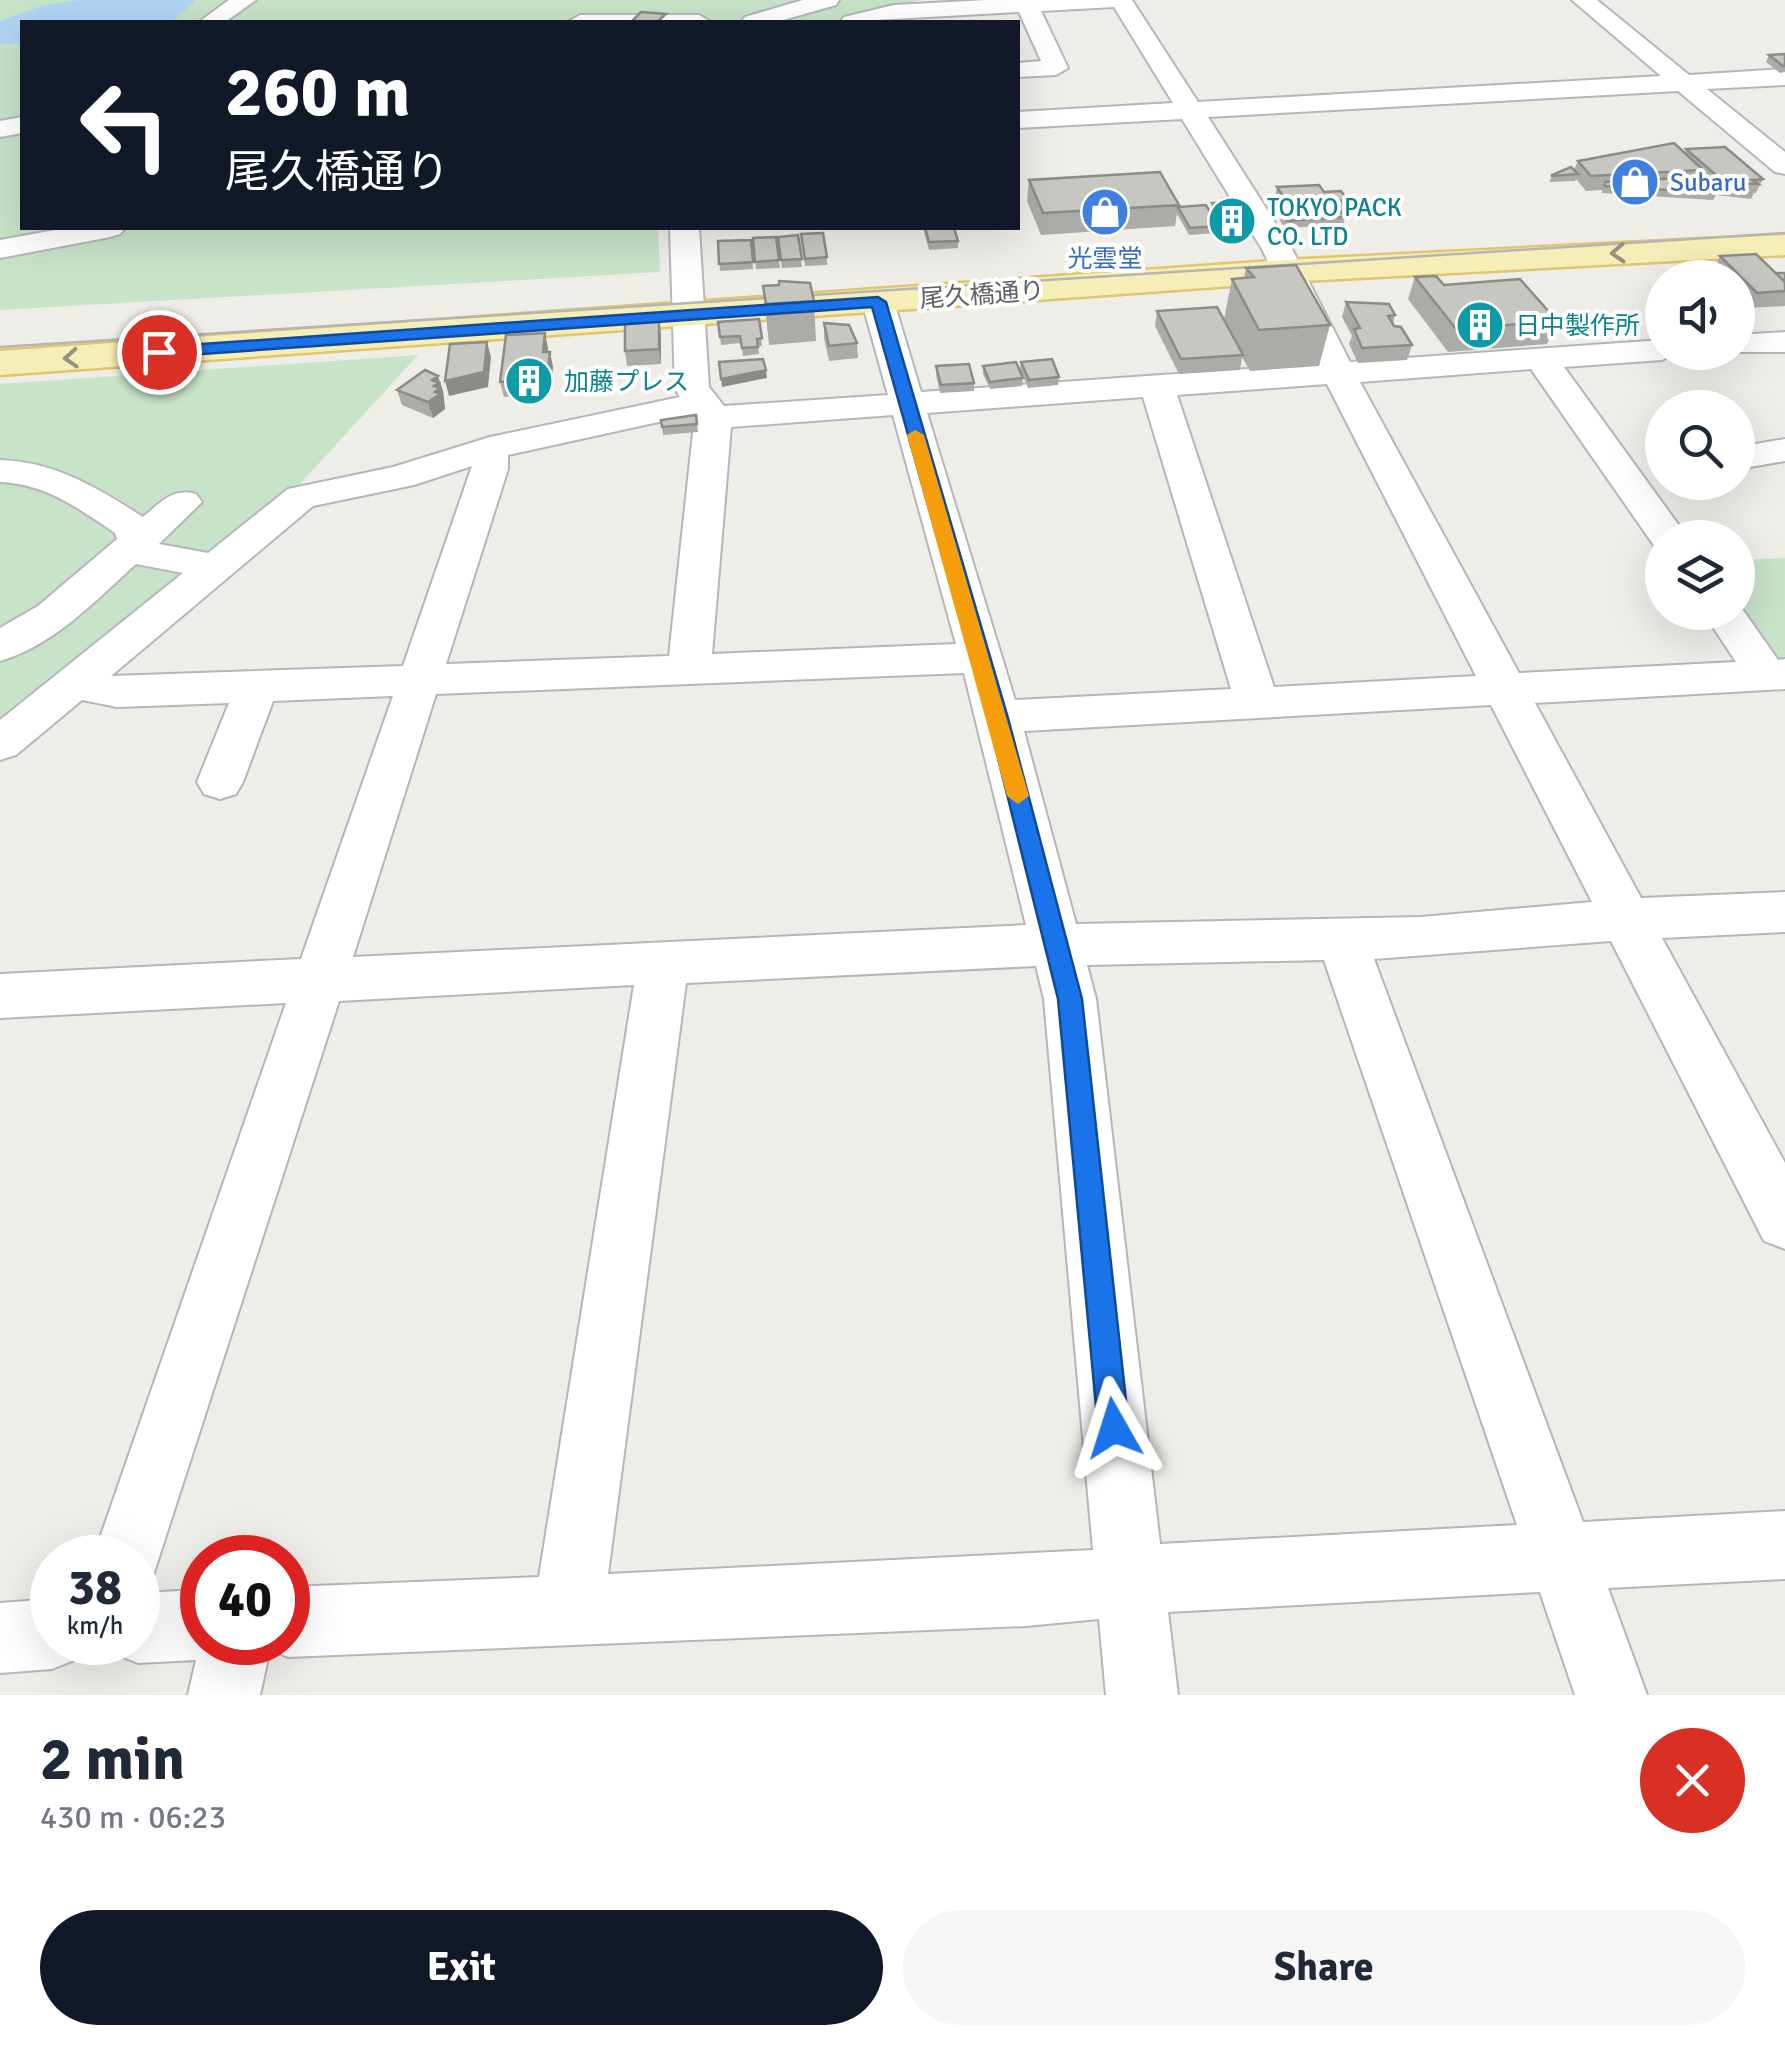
<!DOCTYPE html>
<meta charset="utf-8">
<style>
:root{--surface:#fff;--page:#f6f6f7;--text:#1f2937;--muted:#747a83;--accent:#111827}
body{margin:0;font-family:Signika,"Noto Sans JP",sans-serif;background:var(--page);color:var(--text);height:100vh;display:flex;flex-direction:column;font-size:38px;white-space:nowrap}
*{box-sizing:border-box;margin:0}
p{font-size:32px;color:var(--muted)}
.icon{flex:none;width:55px;height:55px;fill:none;stroke:currentColor;stroke-width:2;stroke-linecap:round;stroke-linejoin:round}
.map{position:relative;height:1695px;overflow:hidden}
.drawer{display:flex;flex-direction:column;background:var(--surface);flex:1}
.drawer>*{flex:none}
.banner{position:absolute;left:20px;top:20px;width:1000px;height:210px;border-radius:0px;box-shadow:0 10px 40px #0002;background:#111827;color:#fff;overflow:hidden}
.controls{position:absolute;left:1645px;top:260px;display:grid;gap:20px}
.controls a{display:grid;place-items:center;width:110px;height:110px;border-radius:50%;background:var(--surface);box-shadow:0 10px 40px #0002;font-size:50px}
.speed{position:absolute;left:30px;top:1535px;display:flex;gap:20px;font-size:50px;font-weight:700;text-align:center}
.speed>*{display:grid;place-content:center;width:130px;height:130px;border-radius:50%;background:var(--surface);box-shadow:0 10px 40px #0002;line-height:1}
.speed small{font-size:25px;font-weight:400}
.speed .limit{border:15px solid #d22;background:#fff;color:#111}
.pin{position:absolute;display:grid;place-items:center;width:85px;height:85px;color:#fff;margin:-42px;border:5px solid #fff;border-radius:50%;box-shadow:0 2px 10px #0007}
.me{position:absolute;width:110px;margin:-55px;rotate:354deg;stroke-linejoin:round;filter:drop-shadow(0 0 8px #0008)}
.turn{display:flex;align-items:center;gap:35px;height:210px;padding:0 40px;font-size:45px}
.turn .icon{width:130px;height:130px;stroke-width:2.5}
.turn b{display:block;font-size:70px;line-height:85px}
.round{display:grid;place-items:center;flex:none;width:105px;height:105px;border-radius:52px;background:var(--page)}
.headline{display:flex;align-items:center;justify-content:space-between;height:170px;padding:0 40px}
h1{font-size:60px;font-weight:700;line-height:75px}
.action{display:flex;gap:20px;margin-top:auto;padding:20px 40px}
.action a{flex:1;height:115px;border-radius:60px;background:var(--accent);color:#fff;font-size:40px;font-weight:700;line-height:115px;text-align:center}
.action a+a{background:var(--page);color:var(--text)}
.map>svg:first-child{display:block}
.green{fill:#c7e3c8}
.water{fill:#b1d4f5}
.lines{fill:none;stroke-linecap:round;stroke-linejoin:round}
.minor-casing{stroke:#b4b6ba;stroke-width:4}
.major-casing{stroke:#e0c66f;stroke-width:5}
.minor{fill:#fff;fill-rule:evenodd}
.major{fill:#f5eeb6;fill-rule:evenodd}
.tram{stroke:#b5b5b6;stroke-width:2.5}
.wall{fill:#ababa7}
.shaded-wall{fill:#8b8b88}
.building{fill:#c7c7c2;stroke:#8b8b88;stroke-width:2.5}
.oneway{stroke:#949281}
.route{fill:#1a73e8;stroke:#114b97;stroke-width:2.5}
.slow{fill:#f59e0b}
.labels{text-anchor:middle;stroke-width:8;stroke-linejoin:round;paint-order:stroke}
.far-shop-label{font-size:25px;fill:#366cbe;stroke:#fff;text-anchor:start}
.far-culture-label{font-size:25px;fill:#0d838f;stroke:#fff;text-anchor:start}
.far-street-label{font-size:25px;fill:#5f6165;stroke:#fff}
</style>
<div class="map">
<svg width="1785" height="1695" viewBox="0 0 1785 1695">
<rect width="100%" height="100%" fill="#efede7"/>
<path class="green" d="M 0,0 L 921,0 L 826,22 L 22,22 L 22,228 L 658,228 L 660,272 L 0,310 Z
M 418,355 L 300,484 L 0,723 L 0,384 Z
M 1785,558 L 1785,661 L 1775,658 L 1738,608 L 1738,560 Z"/>
<path class="water" d="M 79,0 L 196,0 L 172,22 L 22,22 L 22,43 L 0,44 L 0,21 L 42,6 Z"/>
<g class="lines">
<g class="minor-casing">
<path id="minor" d="M 229,0 L 256,0 L 225,22 L 199,22 Z
M 803,0 L 839,0 L 836,5 L 776,22 L 741,22 L 745,17 Z
M 987,0 L 1132,0 L 1198,102 L 1661,76 L 1572,0 L 1597,0 L 1689,75 L 1785,69 L 1785,85 L 1707,89 L 1785,152 L 1785,174 L 1775,172 L 1678,91 L 1208,117 L 1292,249 L 1350,362 L 1662,340 L 1662,352 L 1677,352 L 1662,360 L 1564,367 L 1688,538 L 1662,538 L 1662,548 L 1655,547 L 1531,369 L 1360,382 L 1519,673 L 1736,662 L 1703,612 L 1738,612 L 1738,603 L 1778,660 L 1785,659 L 1785,689 L 1535,703 L 1641,898 L 1785,892 L 1785,932 L 1662,938 L 1785,1163 L 1785,1249 L 1764,1241 L 1611,941 L 1374,959 L 1583,1522 L 1785,1511 L 1785,1579 L 1608,1588 L 1647,1695 L 1575,1695 L 1540,1592 L 1168,1612 L 1178,1695 L 1106,1695 L 1099,1619 L 1026,1626 L 288,1657 L 270,1649 L 260,1695 L 188,1695 L 196,1660 L 138,1663 L 113,1653 L 109,1642 L 138,1642 L 138,1593 L 202,1590 L 202,1642 L 288,1642 L 288,1587 L 539,1577 L 634,985 L 339,1001 L 151,1582 L 138,1588 L 138,1558 L 93,1558 L 286,1003 L 0,1018 L 0,974 L 301,959 L 393,696 L 273,701 L 243,782 L 236,794 L 220,799 L 204,794 L 197,782 L 229,703 L 117,707 L 82,700 L 16,755 L 0,760 L 0,720 L 183,573 L 136,564 C 96,600 53,646 0,661 L 0,628 L 38,606 L 117,539 L 115,533 C 78,508 46,484 0,482 L 0,460 C 56,462 96,487 143,517 C 161,502 172,488 196,494 L 202,502 L 159,544 L 208,553 L 288,489 L 393,467 L 490,437 L 680,397 L 675,389 L 670,228 L 699,228 L 709,387 L 724,406 L 888,395 L 862,302 L 867,295 L 889,295 L 894,302 L 921,392 L 1317,364 L 1262,249 L 1182,119 L 1018,128 L 1018,112 L 1173,103 L 1114,7 L 1041,11 L 1068,68 L 1056,75 L 1018,77 L 1018,63 L 1041,61 L 1019,12 L 840,22 L 844,17 L 894,5 ZM 1327,384 L 1476,676 L 1274,687 L 1177,395 ZM 1143,397 L 1231,689 L 1015,700 L 927,413 ZM 695,414 L 669,656 L 446,664 L 508,469 L 508,455 ZM 893,415 L 956,644 L 712,654 L 731,427 ZM 472,466 L 403,666 L 111,676 L 313,506 L 414,485 ZM 964,673 L 1026,925 L 353,957 L 436,694 ZM 1491,705 L 1592,902 L 1421,917 L 1076,924 L 1024,731 ZM 1324,960 L 1517,1525 L 1160,1544 L 1096,999 L 1087,965 ZM 1036,966 L 1044,999 L 1093,1550 L 608,1574 L 686,983 Z
M 580,15 L 699,15 L 711,22 L 568,22 Z
M 22,117 L 22,133 L 0,137 L 0,121 Z
M 66,228 L 125,228 L 120,234 L 110,237 L 0,258 L 0,240 Z
M 1785,332 L 1785,352 L 1728,352 L 1738,352 L 1738,335 Z
M 1785,439 L 1785,461 L 1738,469 L 1738,447 Z
M 52,1599 L 52,1642 L 84,1642 L 77,1659 L 52,1669 L 0,1673 L 0,1603 Z"/>
</g>
<g class="major-casing">
<path id="major" d="M 1785,235 L 1785,255 L 1285,282 L 0,375 L 0,351 L 1285,260 Z"/>
</g>
<use href="#minor" class="minor"/>
<use href="#major" class="major"/>
<path class="tram" d="M 0,347 L 1785,233"/>
</g>
<path class="wall" d="M 1785,54 L 1785,72 L 1780,73 L 1766,62 L 1769,55 Z
M 1686,149 L 1763,179 L 1756,193 L 1754,193 L 1751,199 L 1716,195 L 1713,200 L 1602,193 L 1602,190 L 1586,191 L 1576,179 L 1575,181 L 1549,182 L 1552,176 L 1574,170 L 1578,161 L 1685,153 Z
M 1029,180 L 1179,205 L 1179,207 L 1218,226 L 1216,233 L 1189,235 L 1177,214 L 1175,226 L 1041,235 L 1027,201 Z
M 1277,187 L 1324,192 L 1348,200 L 1343,215 L 1345,217 L 1343,225 L 1285,228 L 1280,221 L 1282,214 L 1274,202 Z
M 1223,199 L 1255,224 L 1253,231 L 1224,233 L 1211,210 L 1212,203 L 1222,202 Z
M 923,228 L 954,228 L 958,241 L 958,248 L 929,250 Z
M 798,235 L 802,267 L 782,268 L 778,237 Z
M 776,237 L 780,268 L 756,269 L 753,238 Z
M 751,240 L 753,269 L 720,271 L 718,241 Z
M 802,242 L 827,257 L 827,265 L 805,266 Z
M 1720,256 L 1776,273 L 1785,273 L 1785,306 L 1749,308 L 1738,296 L 1738,278 L 1719,278 L 1713,271 Z
M 1246,268 L 1330,325 L 1319,366 L 1250,371 L 1242,357 L 1240,370 L 1179,374 L 1155,326 L 1157,311 L 1224,319 L 1232,279 L 1244,278 Z
M 1415,277 L 1444,285 L 1557,321 L 1547,344 L 1448,352 L 1408,299 Z
M 763,286 L 814,301 L 816,341 L 769,345 Z
M 1346,302 L 1395,315 L 1393,324 L 1412,345 L 1407,360 L 1358,363 L 1349,344 L 1352,336 L 1342,317 Z
M 759,319 L 762,346 L 758,346 L 759,354 L 743,356 L 741,343 L 721,345 L 718,322 Z
M 824,323 L 857,343 L 858,358 L 829,361 L 824,338 Z
M 661,334 L 661,364 L 627,366 L 625,351 Z
M 548,348 L 548,352 L 553,367 L 550,394 L 504,397 L 500,382 Z
M 1021,362 L 1059,377 L 1058,385 L 1028,388 L 1020,369 Z
M 936,366 L 974,383 L 974,391 L 940,393 L 936,374 Z
M 983,366 L 1023,378 L 1022,386 L 990,389 L 983,374 Z
M 397,390 L 443,391 L 445,409 L 433,418 L 402,405 Z
M 696,415 L 698,432 L 663,435 L 661,420 Z"/>
<path class="shaded-wall" d="M 659,318 L 661,334 L 661,364 L 659,349 Z
M 545,333 L 548,348 L 546,367 L 543,352 Z
M 487,342 L 491,357 L 488,387 L 449,396 L 445,381 Z
M 550,352 L 553,367 L 550,394 L 547,379 Z
M 766,370 L 767,378 L 722,387 L 721,379 Z
M 438,376 L 443,391 L 445,409 L 433,418 L 428,402 L 432,380 Z"/>
<path class="building" d="M 641,12 L 666,14 L 657,22 L 631,22 Z
M 1785,54 L 1785,66 L 1783,66 L 1769,55 Z
M 1674,143 L 1703,170 L 1591,176 L 1578,161 Z
M 1725,147 L 1763,179 L 1752,180 L 1758,184 L 1724,182 L 1686,149 Z
M 1571,167 L 1578,174 L 1552,176 L 1552,175 Z
M 1160,172 L 1179,205 L 1043,213 L 1029,180 Z
M 1700,177 L 1716,193 L 1605,186 L 1605,182 Z
M 1319,185 L 1324,192 L 1341,191 L 1348,200 L 1288,204 L 1277,187 Z
M 1223,199 L 1240,201 L 1255,224 L 1226,226 L 1212,203 L 1225,202 Z
M 1206,205 L 1218,226 L 1190,228 L 1178,207 Z
M 1339,210 L 1345,217 L 1287,221 L 1282,213 Z
M 925,228 L 954,228 L 958,241 L 929,242 Z
M 823,233 L 827,257 L 805,259 L 801,234 Z
M 798,235 L 802,259 L 781,260 L 778,237 Z
M 776,237 L 779,260 L 755,262 L 753,238 Z
M 751,240 L 753,262 L 719,264 L 718,241 Z
M 1756,254 L 1785,282 L 1785,291 L 1757,293 L 1720,256 Z
M 1296,265 L 1330,325 L 1259,330 L 1232,279 L 1254,277 L 1246,268 Z
M 1776,273 L 1785,273 L 1785,282 Z
M 1436,276 L 1444,285 L 1520,279 L 1557,321 L 1456,329 L 1415,277 Z
M 779,281 L 810,283 L 814,301 L 766,304 L 763,286 L 779,285 Z
M 1346,302 L 1389,304 L 1395,315 L 1388,316 L 1394,326 L 1401,327 L 1412,345 L 1362,348 L 1354,329 L 1360,328 Z
M 1217,307 L 1243,355 L 1181,359 L 1157,311 Z
M 659,318 L 659,349 L 625,351 L 625,320 Z
M 759,319 L 762,338 L 757,339 L 758,347 L 742,348 L 740,336 L 720,337 L 718,322 Z
M 824,323 L 849,325 L 857,343 L 829,346 Z
M 545,333 L 543,352 L 550,352 L 547,379 L 500,382 L 506,335 Z
M 487,342 L 484,372 L 445,381 L 450,344 Z
M 763,359 L 766,370 L 721,379 L 719,362 Z
M 1052,359 L 1059,377 L 1029,380 L 1021,362 Z
M 1016,362 L 1023,378 L 990,382 L 983,366 Z
M 969,364 L 974,383 L 941,385 L 936,366 Z
M 425,370 L 438,376 L 432,380 L 439,383 L 434,386 L 440,388 L 435,392 L 440,394 L 428,402 L 397,390 Z
M 696,415 L 697,424 L 662,427 L 661,420 Z"/>
<defs><path id="oneway-chevron" d="M-2-3.5L2.5 0L-2 3.5" fill="none" stroke-width="1.6" stroke-linecap="round" stroke-linejoin="round" transform="scale(2.5)"/></defs>
<g class="oneway">
<use href="#oneway-chevron" transform="translate(1618 253) rotate(177)"/>
<use href="#oneway-chevron" transform="translate(71 358) rotate(176)"/>
</g>
<path class="route" d="M 878,297 L 886,302 L 1008,718 L 1082,999 L 1129,1428 L 1124,1439 L 1114,1444 L 1103,1439 L 1098,1428 L 1058,999 L 988,718 L 872,307 L 159,357 L 151,352 L 159,347 Z"/>
<path class="slow" d="M 915,430 L 924,435 L 1029,796 L 1018,804 L 1007,796 L 907,435 Z"/>
<defs>
<g id="shop-disc" transform="scale(2.5)"><circle r="9.5" fill="#3f7fe0" stroke="#fff"/><path d="M-5-2.5h2.3a2.7 3.5 0 0 1 5.4 0H5L5.5 6h-11ZM-1.5-2.5h3a1.5 2.3 0 0 0-3 0Z" fill="#fff"/></g>
<g id="building-disc" transform="scale(2.5)"><circle r="9.5" fill="#0f9aa8" stroke="#fff"/><path d="M-4-6H4V6H1V3H-1V6H-4ZM-2.5-4.3h1.7v1.8h-1.7ZM.8-4.3h1.7v1.8H.8ZM-2.5-1h1.7V.8h-1.7ZM.8-1h1.7V.8H.8Z" fill="#fff"/></g>
</defs>
<g fill-rule="evenodd">
<use href="#shop-disc" x="1635" y="182"/>
<use href="#shop-disc" x="1105" y="212"/>
<use href="#building-disc" x="1232" y="221"/>
<use href="#building-disc" x="1480" y="325"/>
<use href="#building-disc" x="529" y="381"/>
</g>
<g class="labels">
<g class="far-shop-label">
<text x="1670" y="191">Subaru</text>
<text x="1105" y="267" text-anchor="middle">光雲堂</text>
</g>
<g class="far-culture-label">
<text x="1267" y="216">TOKYO PACK<tspan x="1267" dy="29">CO. LTD</tspan></text>
<text x="1515" y="334">日中製作所</text>
<text x="564" y="390">加藤プレス</text>
</g>
<g class="far-street-label">
<text transform="translate(982 294) rotate(-4)" y="9">尾久橋通り</text>
</g>
</g>
</svg>
<div class="controls">
<a><svg class="icon" aria-label="sound" viewBox="0 0 24 24"><path d="M4 9h4l5-4v14l-5-4H4zM17 9q2 3 0 6"/></svg></a>
<a><svg class="icon" aria-label="search" viewBox="0 0 24 24"><circle cx="10" cy="10" r="6"/><path d="M15 15l6 6"/></svg></a>
<a><svg class="icon" aria-label="layers" viewBox="0 0 24 24"><path d="M12 4l9 5-9 5-9-5zM3 14l9 5 9-5"/></svg></a>
</div>
<div class="speed"><div>38<small>km/h</small></div><div class="limit">40</div></div>
<div class="pin" style="left:159px;top:352px;background:#d93025"><svg class="icon" aria-label="arrive" viewBox="0 0 24 24"><path d="M6 21V4h12l-3 4 3 4H6"/></svg></div>
<svg class="me" style="left:1114px;top:1428px" viewBox="-20 -20 40 40"><path d="M0-17L14 15 0 8-14 15z" fill="#1a73e8" stroke="#fff" stroke-width="4"/></svg>
<div class="banner">
<div class="turn"><svg class="icon" aria-label="left" viewBox="0 0 24 24"><path d="M17 20v-9H6M10 6l-5 5 5 5"/></svg><div><b>260 m</b>尾久橋通り</div></div>
</div>
</div>
<section class="drawer">
<div class="headline"><div><h1>2 min</h1><p>430 m · 06:23</p></div><a class="round" style="background:#d93025;color:#fff"><svg class="icon" aria-label="close" viewBox="0 0 24 24"><path d="M6 6l12 12M18 6L6 18"/></svg></a></div>
<div class="action"><a>Exit</a><a>Share</a></div>
</section>
